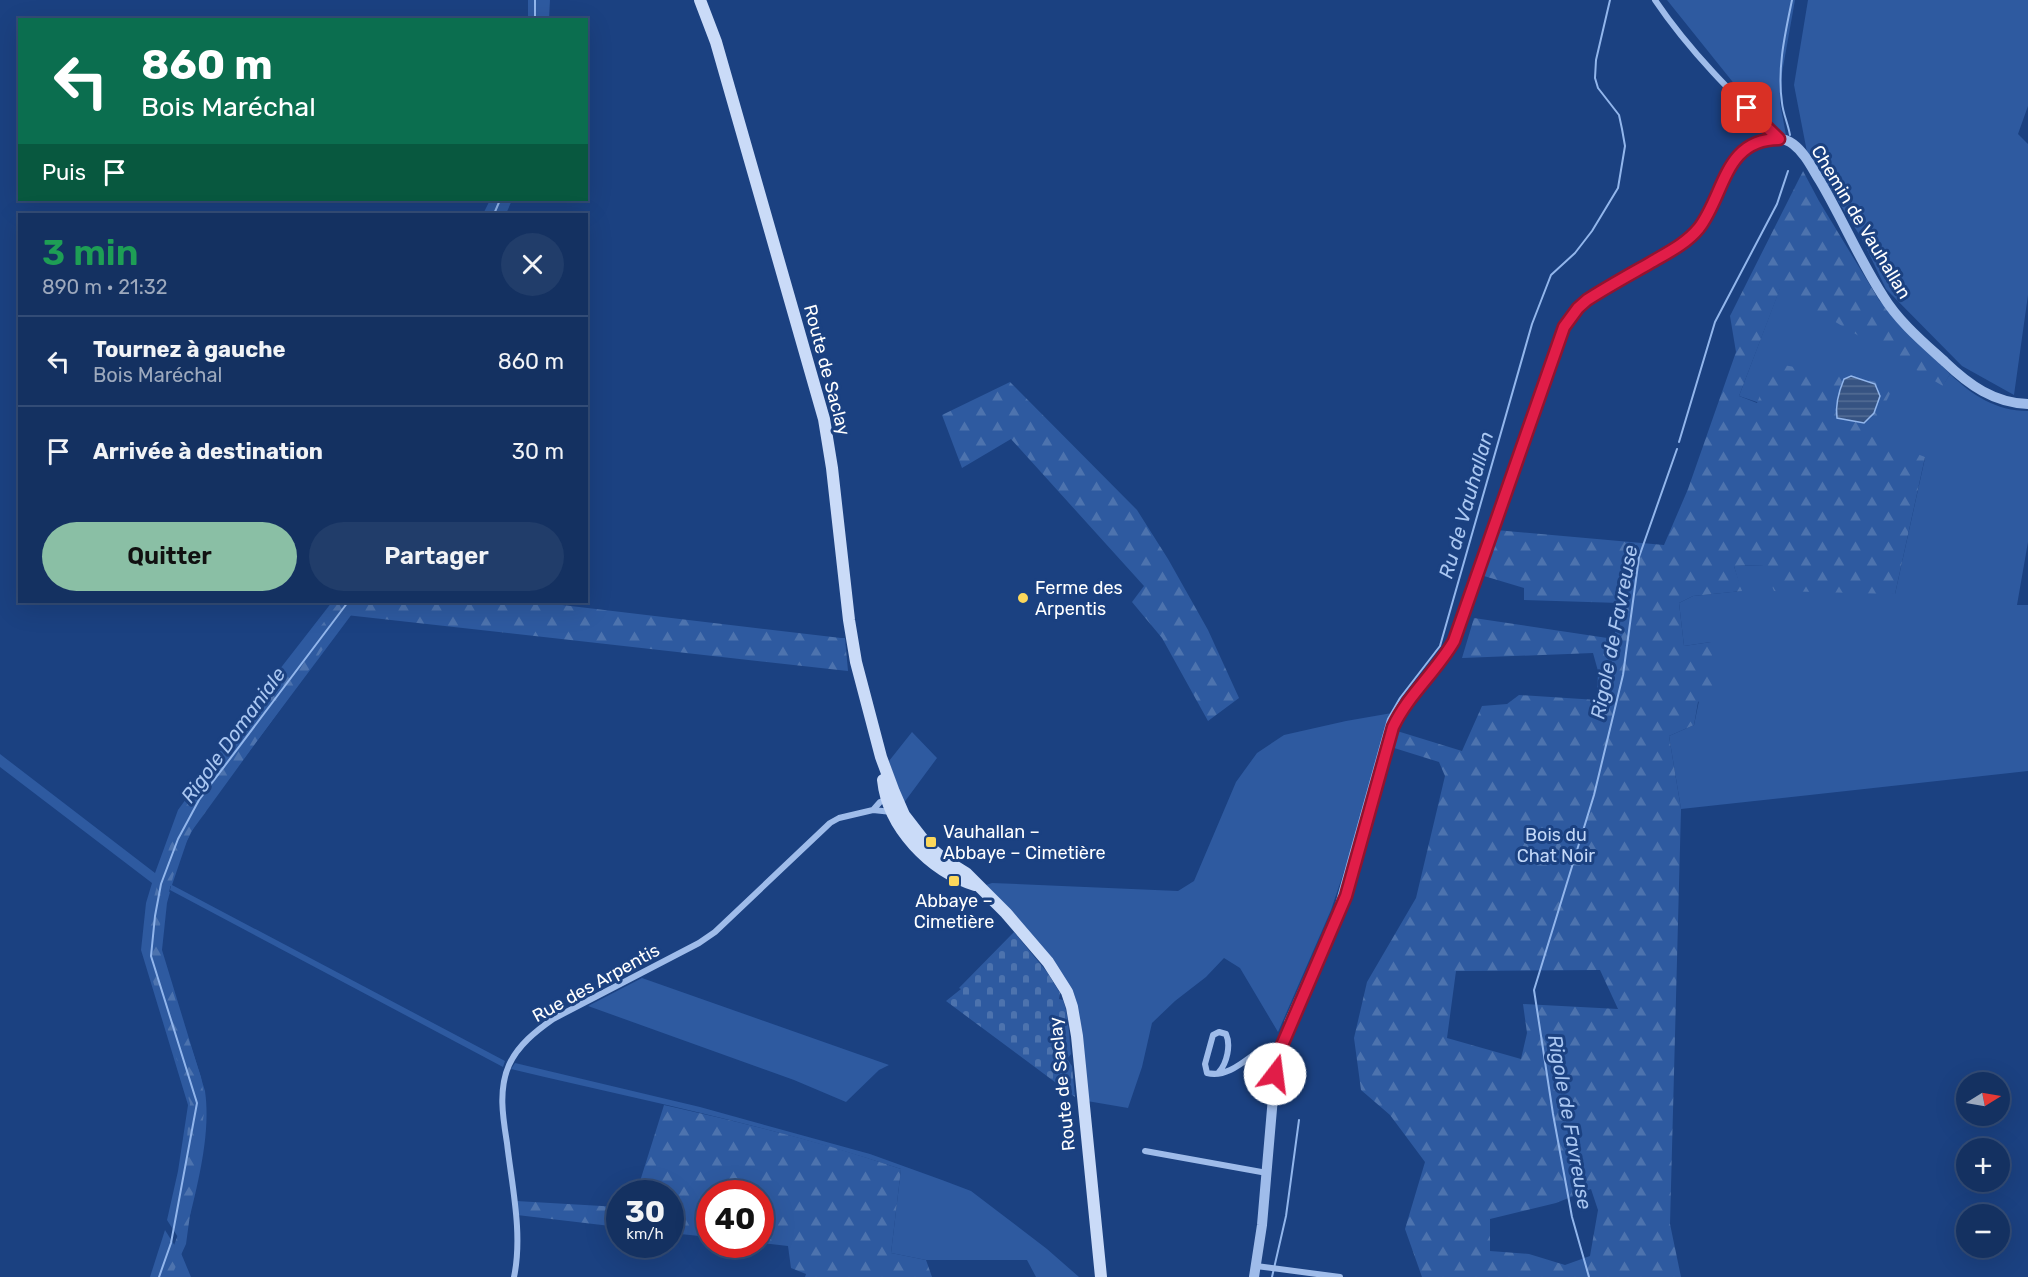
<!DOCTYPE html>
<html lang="fr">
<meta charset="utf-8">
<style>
:root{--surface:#143161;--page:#213d6a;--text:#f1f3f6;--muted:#9da9bd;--line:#334c76;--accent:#8abfa5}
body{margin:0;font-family:Rubik,sans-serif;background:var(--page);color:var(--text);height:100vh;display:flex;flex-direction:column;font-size:22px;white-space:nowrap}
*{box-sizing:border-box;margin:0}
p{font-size:20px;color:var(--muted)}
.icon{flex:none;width:33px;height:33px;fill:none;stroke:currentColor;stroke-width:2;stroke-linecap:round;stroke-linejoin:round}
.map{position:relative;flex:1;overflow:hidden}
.sheet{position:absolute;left:18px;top:213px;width:570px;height:390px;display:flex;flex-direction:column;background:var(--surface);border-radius:0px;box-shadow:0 6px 24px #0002,0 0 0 2px var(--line)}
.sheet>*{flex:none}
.top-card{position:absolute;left:18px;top:18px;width:570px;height:183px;border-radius:0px;box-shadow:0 6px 24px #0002,0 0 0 2px var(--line);background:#0b6e4f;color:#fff;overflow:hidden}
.needle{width:39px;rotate:79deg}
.fabs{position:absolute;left:1956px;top:1072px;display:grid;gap:12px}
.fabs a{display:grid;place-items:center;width:54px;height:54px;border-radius:50%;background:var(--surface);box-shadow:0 6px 24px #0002,0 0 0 2px var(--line);font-size:30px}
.speed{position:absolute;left:606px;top:1180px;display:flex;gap:12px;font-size:30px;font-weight:700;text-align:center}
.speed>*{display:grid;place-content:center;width:78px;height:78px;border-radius:50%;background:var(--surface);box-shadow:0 6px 24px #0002,0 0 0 2px var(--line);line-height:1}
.speed small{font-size:15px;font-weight:400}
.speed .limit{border:9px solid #d22;background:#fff;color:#111}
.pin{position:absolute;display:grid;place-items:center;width:51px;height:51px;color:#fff;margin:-26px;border-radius:12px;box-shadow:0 3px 9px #0006}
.me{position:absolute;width:66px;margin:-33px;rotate:15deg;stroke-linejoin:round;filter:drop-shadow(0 0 4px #0008)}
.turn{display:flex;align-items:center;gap:21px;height:126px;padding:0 24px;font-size:27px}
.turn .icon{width:78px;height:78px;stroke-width:2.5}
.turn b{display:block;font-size:42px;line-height:51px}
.then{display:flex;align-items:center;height:57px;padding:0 24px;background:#0003;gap:12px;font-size:22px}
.round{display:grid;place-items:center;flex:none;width:63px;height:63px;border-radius:32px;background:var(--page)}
.head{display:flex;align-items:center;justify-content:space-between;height:102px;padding:0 24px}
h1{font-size:36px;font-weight:600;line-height:45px;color:#1e9e55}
.button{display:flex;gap:12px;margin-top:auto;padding:12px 24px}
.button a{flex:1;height:69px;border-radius:36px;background:var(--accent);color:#111;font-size:24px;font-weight:600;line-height:69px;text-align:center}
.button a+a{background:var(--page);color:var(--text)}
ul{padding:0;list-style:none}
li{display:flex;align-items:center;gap:18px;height:90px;padding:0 24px;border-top:2px solid var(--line)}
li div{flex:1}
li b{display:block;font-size:22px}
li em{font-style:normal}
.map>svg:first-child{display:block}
.grass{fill:#2e5aa0}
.forest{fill:url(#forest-firs);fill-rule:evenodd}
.cemetery{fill:url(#cemetery-stones)}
.water{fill:url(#water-rules);stroke:#92b6ec;stroke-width:1.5}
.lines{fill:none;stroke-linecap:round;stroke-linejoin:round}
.stream{stroke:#92b6ec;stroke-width:2}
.minor{stroke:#9fbcea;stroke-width:6}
.tertiary{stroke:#9fbcea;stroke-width:10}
.secondary{stroke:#cadbf8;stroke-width:12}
.route-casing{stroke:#92132f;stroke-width:15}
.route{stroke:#e11d48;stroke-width:10}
.poi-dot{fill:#fcd75b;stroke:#1b4181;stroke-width:2}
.labels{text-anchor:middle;stroke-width:6;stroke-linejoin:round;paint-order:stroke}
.street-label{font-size:18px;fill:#fff;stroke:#1b4181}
.poi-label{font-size:18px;fill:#fff;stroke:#1b4181;text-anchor:start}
.park-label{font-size:18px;fill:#c3d8f8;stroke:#1b4181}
.water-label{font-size:20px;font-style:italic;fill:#aac7f2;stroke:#1b4181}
</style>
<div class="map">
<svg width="2028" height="1277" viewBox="0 0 2028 1277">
<defs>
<pattern id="forest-firs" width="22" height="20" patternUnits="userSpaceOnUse" patternTransform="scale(1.5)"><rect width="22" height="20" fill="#2e5aa0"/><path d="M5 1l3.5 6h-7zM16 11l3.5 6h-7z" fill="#4d73ae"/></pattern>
<pattern id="cemetery-stones" width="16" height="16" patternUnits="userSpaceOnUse" patternTransform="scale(1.5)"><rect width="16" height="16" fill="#2e5aa0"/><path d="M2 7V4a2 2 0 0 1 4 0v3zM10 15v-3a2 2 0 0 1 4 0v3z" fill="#4d73ae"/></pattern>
<pattern id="water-rules" width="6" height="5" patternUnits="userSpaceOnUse" patternTransform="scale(1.5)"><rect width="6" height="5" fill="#365382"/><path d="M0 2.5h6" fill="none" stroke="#546d95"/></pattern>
</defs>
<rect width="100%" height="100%" fill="#1b4181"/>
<path class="grass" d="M 528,0 L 550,0 L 549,19 L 528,19 Z
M 1667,0 L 1795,0 L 1782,73 L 1780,103 L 1786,135 L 1774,129 L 1760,116 Z
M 1808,0 L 2028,0 L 2028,106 L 2018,134 L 2028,144 L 2028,295 L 2014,395 L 1962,366 L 1886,289 L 1862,239 L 1807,152 L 1794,85 Z
M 490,200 L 512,200 L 506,214 L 483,214 Z
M 1780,288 L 1943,385 L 1950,374 C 1972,395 1996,411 2028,411 L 2028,542 L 2017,605 L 2028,605 L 2028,771 L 1681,809 L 1669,736 L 1694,725 L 1711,642 L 1684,646 L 1679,603 L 1693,596 L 1741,591 L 1734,566 L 1764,565 L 1895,594 L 1925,458 L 1739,396 Z
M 332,602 L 361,602 L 197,821 L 187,841 L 172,885 L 505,1061 L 503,1067 L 170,890 L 171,886 L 158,886 L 170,892 L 167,903 L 162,950 L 205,1091 C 212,1139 194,1197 183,1245 L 167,1220 L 178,1171 L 188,1105 L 141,950 L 146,903 L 152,883 L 0,767 L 0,754 L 155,873 L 178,810 L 276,674 Z
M 1392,713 L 1365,809 L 1331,910 L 1278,1032 L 1240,968 L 1224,958 L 1206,977 L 1175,1001 L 1152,1023 L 1142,1067 L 1128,1108 L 1087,1101 L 1064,989 L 986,885 L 992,883 L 1178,891 L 1194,881 L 1236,782 L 1257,753 L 1284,735 L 1346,721 Z
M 912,732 L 937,758 L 903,804 L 889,761 Z
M 642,978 L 889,1065 L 879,1070 L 846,1102 L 794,1080 L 588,1006 Z
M 515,1063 L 700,1107 L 870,1154 L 942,1180 L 971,1191 L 1047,1249 L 1079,1277 L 1036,1277 L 1027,1260 L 926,1260 L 891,1253 L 901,1169 C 774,1126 641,1100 511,1069 Z
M 165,1230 L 180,1254 L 179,1258 L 181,1253 L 191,1277 L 150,1277 Z"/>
<path class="forest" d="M 1803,171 L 1819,201 L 1879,300 L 1950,374 L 1943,386 L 1780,289 L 1739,396 L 1757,403 L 1773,363 L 1894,385 L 1870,436 L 1925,457 L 1895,594 L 1774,591 L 1763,565 L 1734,566 L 1742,591 L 1693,596 L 1679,603 L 1684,646 L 1711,642 L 1715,691 L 1698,702 L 1694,725 L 1669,736 L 1681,809 L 1670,1224 L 1681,1277 L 1422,1277 L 1405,1229 L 1425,1162 L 1390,1115 L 1361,1090 L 1354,1038 L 1367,982 L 1416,898 L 1445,776 L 1439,762 L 1391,747 L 1397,731 L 1462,751 L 1482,706 L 1507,704 L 1519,695 L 1597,700 L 1598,671 L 1593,653 L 1462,658 L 1474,618 L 1614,639 L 1620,603 L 1524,600 L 1524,588 L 1484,576 L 1485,565 L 1496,530 L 1664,545 L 1688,489 L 1736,352 L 1730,316 ZM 1600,970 L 1618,1009 L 1523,1004 L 1527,1033 L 1521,1059 L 1447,1038 L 1456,971 ZM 1591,1189 L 1598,1210 L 1590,1256 L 1565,1265 L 1529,1254 L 1490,1251 L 1490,1219 L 1556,1203 Z
M 1010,382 L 1137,510 L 1168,559 L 1208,630 L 1239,698 L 1208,721 L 1162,638 L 1132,602 L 1144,586 L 1011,439 L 962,468 L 942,415 Z
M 339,602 L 537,602 L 841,638 L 845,638 L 848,671 L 346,615 L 308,671 L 191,832 L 177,862 L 159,929 L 161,956 L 201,1077 L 205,1105 L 186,1244 L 171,1277 L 162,1277 L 179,1232 L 190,1103 L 146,958 C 145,926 151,907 160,876 C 168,852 175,829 186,806 Z
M 664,1105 C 744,1123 823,1142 901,1169 L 891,1253 L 926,1260 L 932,1277 L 805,1277 L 806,1274 L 791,1268 L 788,1246 L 761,1243 L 760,1194 L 710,1194 L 709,1237 L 671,1233 L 670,1194 L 636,1194 Z
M 516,1201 L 619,1207 L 619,1227 L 517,1215 Z"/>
<path class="cemetery" d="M 1014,932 L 1047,972 L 1060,993 L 1059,999 L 1063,1000 C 1069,1017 1069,1036 1071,1054 L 1067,1059 L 1072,1066 L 1075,1097 L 946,1001 L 961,989 L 959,988 Z"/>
<path class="water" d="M 1851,376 L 1875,384 L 1880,396 L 1874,413 L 1864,423 L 1837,418 C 1835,405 1839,391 1844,379 Z"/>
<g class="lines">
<path class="stream" d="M 535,0 L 535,20
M 1790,135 C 1788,124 1783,113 1782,103 C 1777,68 1785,34 1792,0
M 494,214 L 500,200
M 1679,442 L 1715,322 L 1777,204 L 1788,171
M 1285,1022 L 1335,908 L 1388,719 L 1400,698 L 1440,646 L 1532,324 L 1551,275 L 1575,253 L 1592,231 L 1618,188 L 1625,146 L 1622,129 L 1619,115 L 1598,88 L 1595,78 L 1596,60 L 1610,0
M 159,1277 L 171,1243 L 197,1103 L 151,956 L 155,916 L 161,884 L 178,839 L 199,800 L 348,602
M 1272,1277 L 1286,1216 L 1299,1120
M 1589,1277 L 1572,1217 L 1553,1114 L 1534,990 L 1594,795 L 1623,675 L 1639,557 L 1677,449"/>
<path class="minor" d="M 1655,0 C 1690,52 1734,95 1778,138
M 873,810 L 880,802 L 889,799
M 1219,1072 C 1227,1063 1231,1045 1226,1034 L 1219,1032 L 1213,1035 L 1205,1064 L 1207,1073 C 1227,1078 1244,1061 1260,1050 L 1265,1049 L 1279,1052
M 1145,1151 L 1267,1173
M 1256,1266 L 1340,1277
M 514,1277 C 523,1234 512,1187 507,1143 C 503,1118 498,1090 509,1065 C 518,1045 536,1031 553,1019 L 699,943 L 715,932 L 830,823 L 839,818 L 873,810 L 892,812"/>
<path class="tertiary" d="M 1254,1277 L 1262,1225 L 1275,1074 L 1279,1052 L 1346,896 L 1393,727 C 1408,695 1436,672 1454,641 L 1565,327 C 1591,278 1657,271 1695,232 C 1718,209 1721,161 1750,145 C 1762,139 1781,135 1793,144 C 1805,153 1812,168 1820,181 C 1842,218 1859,259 1883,296 C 1899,322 1923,342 1945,362 C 1969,385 1994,403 2028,404"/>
<path class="secondary" d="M 700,0 L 716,42 L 824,419 L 832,468 L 849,620 L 856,662 L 881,757 L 894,792 L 904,815 L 928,846 L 945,860 L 966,873 L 1006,913 L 1048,962 L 1067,992 L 1072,1007 L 1077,1036 L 1101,1277
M 883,780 C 888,828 930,871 975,885"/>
</g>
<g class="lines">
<g class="route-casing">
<path id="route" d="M 1275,1074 L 1279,1052 L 1286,1036 L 1346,896 L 1393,727 C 1408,695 1436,672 1454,641 L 1564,327 L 1578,308 L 1587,300 C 1607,287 1629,275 1650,263 C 1667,253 1686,244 1699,228 C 1725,194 1724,139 1779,139 L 1747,108"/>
</g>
<use href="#route" class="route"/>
</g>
<g class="poi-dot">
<circle cx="1023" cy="598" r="6"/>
<rect x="925" y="836" width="12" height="12" rx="3"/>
<rect x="948" y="875" width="12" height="12" rx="3"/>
</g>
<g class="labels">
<g class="street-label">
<text transform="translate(1861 222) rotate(59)" y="6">Chemin de Vauhallan</text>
<text transform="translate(827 370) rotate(75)" y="6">Route de Saclay</text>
<text transform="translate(596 983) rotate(-29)" y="6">Rue des Arpentis</text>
<text transform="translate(1062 1084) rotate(-96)" y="6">Route de Saclay</text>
</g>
<g class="poi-label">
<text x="1035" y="594">Ferme des<tspan x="1035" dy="21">Arpentis</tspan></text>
<text x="943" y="838">Vauhallan –<tspan x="943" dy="21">Abbaye – Cimetière</tspan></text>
<text x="954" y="907" text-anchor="middle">Abbaye –<tspan x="954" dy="21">Cimetière</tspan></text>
</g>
<g class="park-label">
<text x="1556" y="841">Bois du<tspan x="1556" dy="21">Chat Noir</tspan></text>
</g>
<g class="water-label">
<text transform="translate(1466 505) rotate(-74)" y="7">Ru de Vauhallan</text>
<text transform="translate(1614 632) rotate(-79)" y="7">Rigole de Favreuse</text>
<text transform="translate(233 735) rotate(-54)" y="7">Rigole Domaniale</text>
<text transform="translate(1570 1122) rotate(80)" y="7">Rigole de Favreuse</text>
</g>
</g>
</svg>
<div class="fabs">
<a><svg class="needle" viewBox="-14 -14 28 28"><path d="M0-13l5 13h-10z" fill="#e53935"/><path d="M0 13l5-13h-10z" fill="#9da9bd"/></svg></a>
<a>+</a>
<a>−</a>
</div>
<div class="speed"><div>30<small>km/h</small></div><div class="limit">40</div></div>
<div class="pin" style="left:1747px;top:108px;background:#d93025"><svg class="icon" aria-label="arrive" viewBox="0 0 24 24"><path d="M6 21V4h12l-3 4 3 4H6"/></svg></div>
<svg class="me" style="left:1275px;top:1074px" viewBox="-20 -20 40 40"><circle r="19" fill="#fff"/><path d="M0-13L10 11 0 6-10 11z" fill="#e11d48"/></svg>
<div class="top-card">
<div class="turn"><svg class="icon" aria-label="left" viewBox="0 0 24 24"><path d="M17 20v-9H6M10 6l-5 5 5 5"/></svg><div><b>860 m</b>Bois Maréchal</div></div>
<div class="then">Puis<svg class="icon" aria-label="arrive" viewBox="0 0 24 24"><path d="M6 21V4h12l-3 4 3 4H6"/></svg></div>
</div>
<section class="sheet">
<div class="head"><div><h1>3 min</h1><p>890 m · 21:32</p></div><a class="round"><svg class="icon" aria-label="close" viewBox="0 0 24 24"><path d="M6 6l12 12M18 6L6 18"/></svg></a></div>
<ul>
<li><svg class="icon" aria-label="left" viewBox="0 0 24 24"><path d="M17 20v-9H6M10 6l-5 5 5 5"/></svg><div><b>Tournez à gauche</b><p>Bois Maréchal</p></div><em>860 m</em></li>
<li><svg class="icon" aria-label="arrive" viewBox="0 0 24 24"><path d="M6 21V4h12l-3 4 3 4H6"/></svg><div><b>Arrivée à destination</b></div><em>30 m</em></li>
</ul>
<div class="button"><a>Quitter</a><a>Partager</a></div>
</section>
</div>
